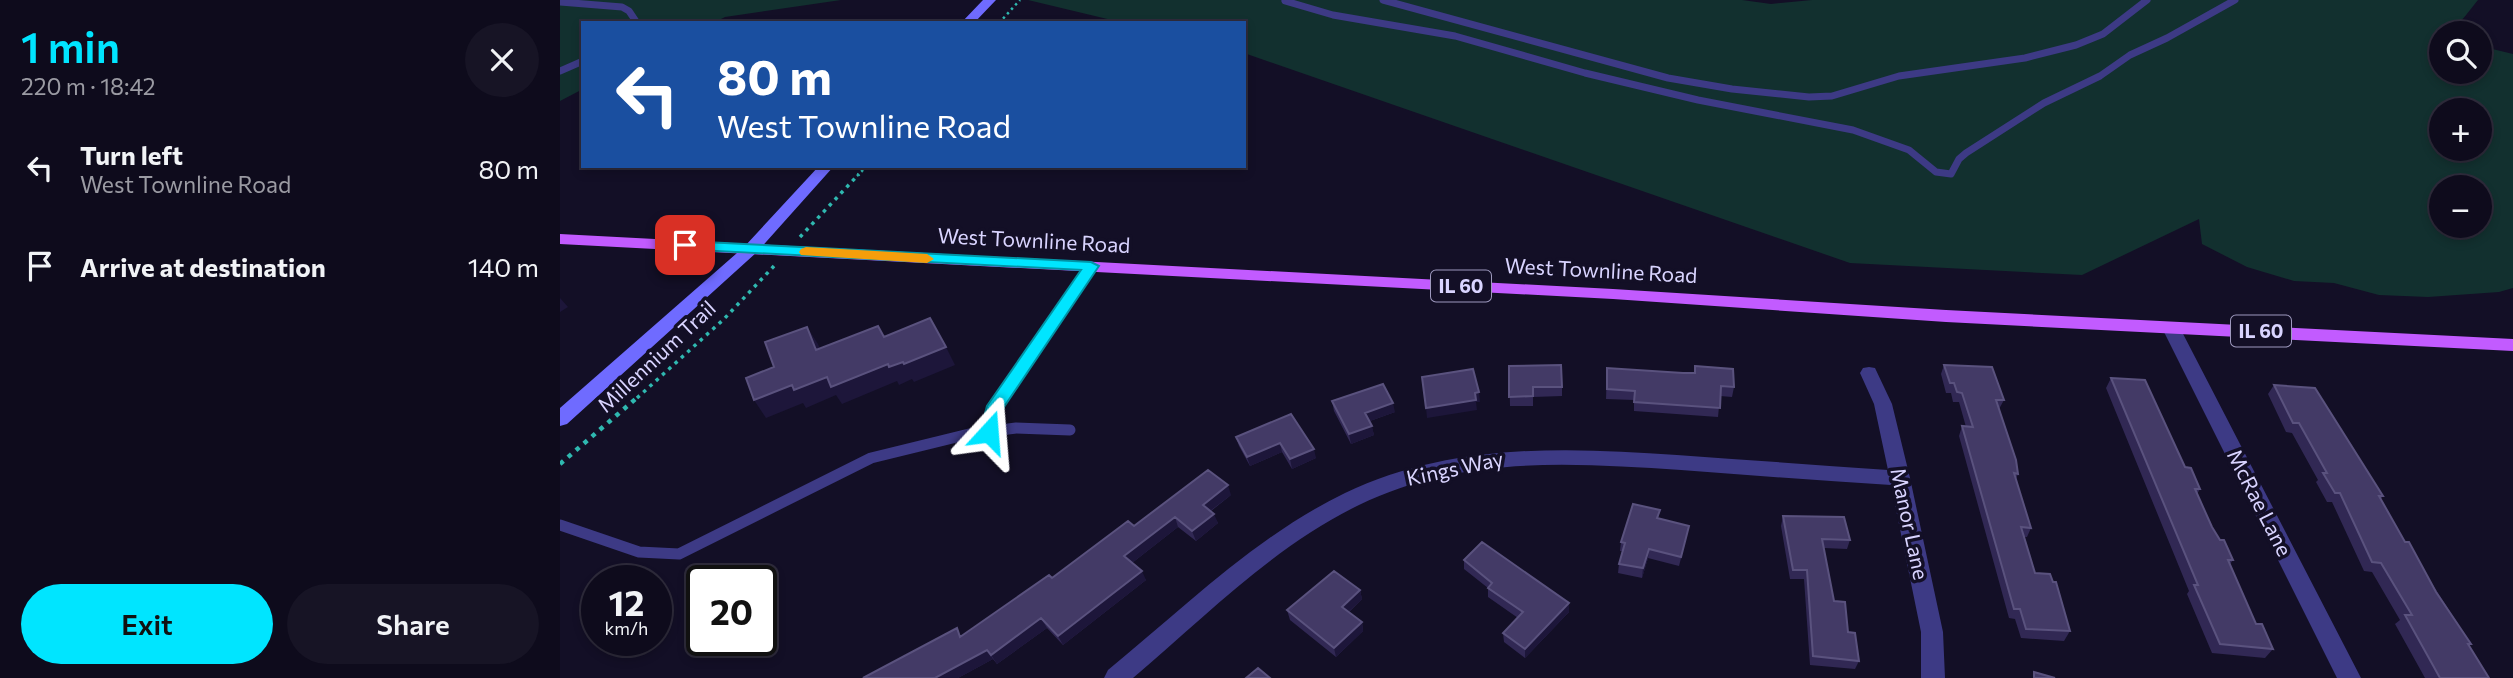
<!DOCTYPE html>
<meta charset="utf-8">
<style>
:root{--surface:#0e0b1c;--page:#171425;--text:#f1f3f6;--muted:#9b9ba3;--line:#2e2b3b;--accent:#00e5ff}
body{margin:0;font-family:Commissioner,sans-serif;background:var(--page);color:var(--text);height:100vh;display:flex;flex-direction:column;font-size:26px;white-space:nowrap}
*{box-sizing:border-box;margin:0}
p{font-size:23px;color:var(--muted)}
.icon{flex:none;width:38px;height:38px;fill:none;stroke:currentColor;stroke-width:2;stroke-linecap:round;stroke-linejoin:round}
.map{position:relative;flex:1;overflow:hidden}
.side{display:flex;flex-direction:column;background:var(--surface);width:560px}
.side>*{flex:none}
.guide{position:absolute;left:21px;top:21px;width:665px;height:147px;border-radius:0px;box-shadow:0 4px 10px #0003,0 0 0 2px var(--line);background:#1a4fa0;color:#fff;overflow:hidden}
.controls{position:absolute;left:1869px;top:21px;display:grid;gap:14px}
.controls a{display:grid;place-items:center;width:63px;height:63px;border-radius:50%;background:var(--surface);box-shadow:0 4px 10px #0003,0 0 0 2px var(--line);font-size:35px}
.speed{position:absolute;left:21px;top:565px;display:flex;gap:14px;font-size:35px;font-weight:700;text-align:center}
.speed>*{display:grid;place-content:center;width:91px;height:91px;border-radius:50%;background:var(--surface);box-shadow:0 4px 10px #0003,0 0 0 2px var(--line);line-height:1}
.speed small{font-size:18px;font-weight:400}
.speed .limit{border:4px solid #111;border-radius:10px;background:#fff;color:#111}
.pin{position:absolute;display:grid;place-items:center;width:60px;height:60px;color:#fff;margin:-30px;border-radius:14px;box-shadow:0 4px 10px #0006}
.me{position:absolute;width:77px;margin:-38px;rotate:19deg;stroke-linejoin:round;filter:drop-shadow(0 0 5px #0008)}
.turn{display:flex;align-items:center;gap:24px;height:147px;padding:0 21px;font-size:32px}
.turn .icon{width:91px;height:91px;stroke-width:2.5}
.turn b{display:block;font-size:49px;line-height:60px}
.round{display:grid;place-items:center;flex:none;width:74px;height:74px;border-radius:37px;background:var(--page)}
.head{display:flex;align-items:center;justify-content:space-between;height:119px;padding:0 21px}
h1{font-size:42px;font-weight:600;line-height:52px;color:var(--accent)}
.primary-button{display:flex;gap:14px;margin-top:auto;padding:14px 21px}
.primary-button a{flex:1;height:80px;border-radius:42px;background:var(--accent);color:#111;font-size:28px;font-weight:600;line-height:80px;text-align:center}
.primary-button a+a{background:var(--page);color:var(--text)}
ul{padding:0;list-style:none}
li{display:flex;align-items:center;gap:21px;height:98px;padding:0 21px}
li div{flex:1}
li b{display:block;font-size:26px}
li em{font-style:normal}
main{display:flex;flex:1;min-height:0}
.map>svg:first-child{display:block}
.green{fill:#12302f;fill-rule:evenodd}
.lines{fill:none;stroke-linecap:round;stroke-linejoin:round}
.path-far2{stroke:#2fb8b0;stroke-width:2.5;stroke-dasharray:2.5 3.5;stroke-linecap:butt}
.path-far1{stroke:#2fb8b0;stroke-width:3.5;stroke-dasharray:3.5 5;stroke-linecap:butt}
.path{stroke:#2fb8b0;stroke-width:4.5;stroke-dasharray:4.5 6;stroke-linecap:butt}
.lane-far2{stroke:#3d3a85;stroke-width:7}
.lane-far1{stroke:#3d3a85;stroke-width:9}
.lane{stroke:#3d3a85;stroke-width:11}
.street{fill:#3d3a85;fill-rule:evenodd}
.secondary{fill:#6f6bff;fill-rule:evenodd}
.primary{fill:#c25bff;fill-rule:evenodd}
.wall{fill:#312854}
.shaded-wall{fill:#1d163a}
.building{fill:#433a66;stroke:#5a527e;stroke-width:2}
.route{fill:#00e5ff;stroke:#0095a6;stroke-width:2}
.slow{fill:#f59e0b}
.labels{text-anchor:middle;stroke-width:7;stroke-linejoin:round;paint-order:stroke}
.shield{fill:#130f26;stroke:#9e99be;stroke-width:2}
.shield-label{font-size:19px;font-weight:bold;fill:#d9d4ff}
.street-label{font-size:21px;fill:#d9d4ff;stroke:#130f26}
</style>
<main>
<section class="side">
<div class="head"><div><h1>1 min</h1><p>220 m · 18:42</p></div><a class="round"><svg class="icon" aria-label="close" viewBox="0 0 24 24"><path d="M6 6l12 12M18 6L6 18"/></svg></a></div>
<ul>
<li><svg class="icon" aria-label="left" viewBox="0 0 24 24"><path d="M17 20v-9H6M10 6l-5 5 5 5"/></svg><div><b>Turn left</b><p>West Townline Road</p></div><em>80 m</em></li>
<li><svg class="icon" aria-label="arrive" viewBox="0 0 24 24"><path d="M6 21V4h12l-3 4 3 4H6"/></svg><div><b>Arrive at destination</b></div><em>140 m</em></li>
</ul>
<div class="primary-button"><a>Exit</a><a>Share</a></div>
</section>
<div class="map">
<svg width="1953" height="678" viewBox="0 0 1953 678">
<rect width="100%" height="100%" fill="#130f26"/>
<path class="green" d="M 0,0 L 281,0 L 165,17 L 153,23 L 23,23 L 23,89 L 0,101 Z
M 468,0 L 1182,0 L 1211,4 L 1252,0 L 1918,0 C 1908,12 1897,30 1881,33 L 1881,72 L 1920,72 L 1920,46 L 1953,54 L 1953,288 L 1939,292 L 1868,297 L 1819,295 L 1774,283 L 1734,281 L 1687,267 L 1642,244 L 1639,219 L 1522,275 L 1290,263 L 684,53 L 684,23 L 564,23 ZM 1881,110 L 1920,110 L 1920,149 L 1881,149 ZM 1881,187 L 1920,187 L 1920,226 L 1881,226 Z"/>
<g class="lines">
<path class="path-far2" d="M 439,23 L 460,0
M 297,176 L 307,166"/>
<path class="path-far1" d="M 240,237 L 299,174
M 77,398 L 164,319 L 214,266"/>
<path class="path" d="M 0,464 L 79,396"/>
<path class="lane-far2" d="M 727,0 L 725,1 L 773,15 L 895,36 L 1025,73 L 1138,100 L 1293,130 L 1349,150 L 1376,172 L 1391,174 L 1399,159 L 1406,153 L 1484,103 L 1540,76 L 1570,55 L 1607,38 L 1675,0
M 823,0 L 1108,78 L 1172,89 L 1249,97 L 1272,96 L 1339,76 L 1465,58 L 1516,45 L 1543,34 L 1587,0
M 0,2 L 62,7 L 69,11 L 77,23
M 0,71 L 23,61"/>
<path class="lane-far1" d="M 440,398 L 532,266"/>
<path class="lane" d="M 429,432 L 435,406 L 442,396
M 0,525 L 79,552 L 119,554 L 311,458 L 409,434 L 456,428 L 510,430"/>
<path class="street" d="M 1611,322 L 1620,328 L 1801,678 L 1777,678 L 1602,328 Z
M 1309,367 L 1315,368 L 1332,404 L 1350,478 L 1383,632 L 1385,678 L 1361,678 L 1361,632 L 1331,485 C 1261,481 1191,475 1121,470 C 1011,463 901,455 799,505 C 714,546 645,617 573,678 L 544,678 L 548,670 C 623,609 696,536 785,493 C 891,443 1003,447 1117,455 C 1187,460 1258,465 1328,470 L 1314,404 L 1300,373 L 1303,368 Z"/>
<path class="secondary" d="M 423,0 L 436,0 L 414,23 L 401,23 Z
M 259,166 L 274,166 L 197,252 L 7,424 L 0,426 L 0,408 L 185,246 Z"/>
<path class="primary" d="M 0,234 L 1053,289 L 1386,310 L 1953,339 L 1953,351 L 1386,322 L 1053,299 L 0,244 Z"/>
</g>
<path class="wall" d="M 1384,365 L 1444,400 L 1439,409 L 1458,474 L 1456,479 L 1471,528 L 1467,537 L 1464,537 L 1475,573 L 1510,631 L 1504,641 L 1461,638 L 1455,619 L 1449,618 L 1399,436 L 1402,426 L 1406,427 L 1399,402 L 1393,402 L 1391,393 L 1386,393 L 1381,374 Z
M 949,366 L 1002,387 L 1002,396 L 973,397 L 973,406 L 950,406 Z
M 1135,366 L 1174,387 L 1172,397 L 1160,396 L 1158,417 L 1074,411 L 1074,400 L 1046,399 L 1047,368 L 1123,373 L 1134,373 Z
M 1551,378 L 1625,467 L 1640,489 L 1637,494 L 1652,527 L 1673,560 L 1670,564 L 1696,624 L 1713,649 L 1705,658 L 1652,653 L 1627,594 L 1629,591 L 1546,388 Z
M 1714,385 L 1823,496 L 1821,499 L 1845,542 L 1911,644 L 1909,646 L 1929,678 L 1865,678 L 1835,624 L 1840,620 L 1812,572 L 1804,571 L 1772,502 L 1767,502 L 1756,482 L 1758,480 L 1732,433 L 1726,432 L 1708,394 Z
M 772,401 L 835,412 L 810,421 L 814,435 L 791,444 L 774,411 Z
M 731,414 L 756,458 L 732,469 L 722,452 L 690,466 L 679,446 L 676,437 Z
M 671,495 L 651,511 L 658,523 L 636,541 L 618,527 L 572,563 L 586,580 L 503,645 L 487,628 L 437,664 L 433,659 L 398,678 L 303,678 L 402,636 L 574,526 Z
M 1100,510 L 1098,519 L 1127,535 L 1119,566 L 1088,558 L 1082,578 L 1058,573 L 1059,564 L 1062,551 L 1060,551 L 1061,542 Z
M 1223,516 L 1290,540 L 1287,549 L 1264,548 L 1274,601 L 1288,632 L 1299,661 L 1295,669 L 1250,665 L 1244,579 L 1230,579 L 1221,526 Z
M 904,560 L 1009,612 L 965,658 L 944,642 L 943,633 L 958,618 L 928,597 L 928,588 L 904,569 Z
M 800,590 L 802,599 L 789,612 L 802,622 L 803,631 L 776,657 L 730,620 L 727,610 Z"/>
<path class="shaded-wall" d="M 0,298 L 8,307 L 0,312 Z
M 247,327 L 258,344 L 267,367 L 256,350 Z
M 386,347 L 395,365 L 354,382 L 352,379 L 339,385 L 337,381 L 282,404 L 276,395 L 246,408 L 243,403 L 206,418 L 194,400 L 232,385 L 328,364 L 343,362 Z
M 919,392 L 920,402 L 916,402 L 917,410 L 867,418 L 866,408 Z
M 833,403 L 835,412 L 807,422 L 805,413 Z
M 812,426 L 814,435 L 791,444 L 789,434 Z
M 720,443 L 722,452 L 690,466 L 687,457 Z
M 754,449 L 756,458 L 732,469 L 730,459 Z
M 668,485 L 671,495 L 646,514 L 643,505 Z
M 654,514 L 658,523 L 636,541 L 632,531 Z
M 615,517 L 618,527 L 568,566 L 564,556 Z
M 1089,549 L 1088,558 L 1082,578 L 1083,568 Z
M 582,571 L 586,580 L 503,645 L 498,636 Z
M 800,590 L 802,599 L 784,616 L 782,607 Z
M 1009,603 L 1009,612 L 965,658 L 965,649 Z
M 481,618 L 487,628 L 437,664 L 431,655 Z
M 802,622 L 803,631 L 776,657 L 774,648 Z
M 427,650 L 433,659 L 398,678 L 375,678 Z"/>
<path class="building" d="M 370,318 L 386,347 L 344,364 L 343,362 L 329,367 L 328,364 L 271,387 L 267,377 L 234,390 L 232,385 L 194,400 L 186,378 L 214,367 L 205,342 L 247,327 L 256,350 L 318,326 L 324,337 Z
M 1001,365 L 1002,387 L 973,387 L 973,396 L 949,397 L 949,366 Z
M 1384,365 L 1432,367 L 1444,400 L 1436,400 L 1456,460 L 1458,474 L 1454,473 L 1471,528 L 1461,527 L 1475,573 L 1490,574 L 1493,582 L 1496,582 L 1510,631 L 1466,629 L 1460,609 L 1454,609 L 1402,426 L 1413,427 L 1402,393 L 1397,392 L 1394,383 L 1390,383 Z
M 1135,366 L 1173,369 L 1174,387 L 1161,386 L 1160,408 L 1074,402 L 1075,391 L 1047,389 L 1047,368 L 1123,373 L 1135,373 Z
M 913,369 L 919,392 L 915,393 L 916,400 L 866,408 L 862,377 Z
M 1551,378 L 1585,380 L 1625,467 L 1631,468 L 1640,489 L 1635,489 L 1652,527 L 1660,540 L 1664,540 L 1673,560 L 1668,560 L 1696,624 L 1702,624 L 1713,649 L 1660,644 L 1634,585 L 1638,585 Z
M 823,384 L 833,403 L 805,413 L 812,426 L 789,434 L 772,401 Z
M 1714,385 L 1755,388 L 1823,496 L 1819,496 L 1845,542 L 1849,542 L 1876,592 L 1911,644 L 1908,644 L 1929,678 L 1880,678 L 1845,615 L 1852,615 L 1821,563 L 1812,562 L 1780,493 L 1775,493 L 1763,473 L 1767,473 L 1739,423 L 1733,423 Z
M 731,414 L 754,449 L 730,459 L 720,443 L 687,457 L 676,437 Z
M 648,470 L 668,485 L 643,505 L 654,514 L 632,531 L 615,517 L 564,556 L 582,571 L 498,636 L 481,618 L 431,655 L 427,650 L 375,678 L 303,678 L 397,628 L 400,637 L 489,575 L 492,578 L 568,521 L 574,526 Z
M 1073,504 L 1100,510 L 1097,518 L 1129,526 L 1121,557 L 1089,549 L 1083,568 L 1059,564 L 1065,543 L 1061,542 Z
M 1223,516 L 1284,517 L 1290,540 L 1262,539 L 1274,601 L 1285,602 L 1288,632 L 1295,633 L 1299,661 L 1253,656 L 1247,570 L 1233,570 Z
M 922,542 L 1009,603 L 965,649 L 943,633 L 963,612 L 928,588 L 932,583 L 904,560 Z
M 774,571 L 800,590 L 782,607 L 802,622 L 774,648 L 727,610 Z
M 698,668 L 710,678 L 686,678 Z
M 1474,672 L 1495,678 L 1474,678 Z"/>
<path class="route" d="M 125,241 L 531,262 L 539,266 L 444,407 L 435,436 L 423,436 L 420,432 L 427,406 L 521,270 L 119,249 L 117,245 L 119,242 Z"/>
<path class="slow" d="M 246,247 L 367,254 L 374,259 L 367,263 L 241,255 L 239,252 L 241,249 Z"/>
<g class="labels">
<g class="shield">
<rect x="871" y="270.5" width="60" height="31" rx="5"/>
<rect x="1671" y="315.5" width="60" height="31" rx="5"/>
</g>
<g class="shield-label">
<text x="901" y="293">IL 60</text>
<text x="1701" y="338">IL 60</text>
</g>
<g class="street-label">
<text transform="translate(474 241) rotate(3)" y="7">West Townline Road</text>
<text transform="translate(1041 271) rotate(3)" y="7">West Townline Road</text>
<text transform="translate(97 357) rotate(-43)" y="7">Millennium Trail</text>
<text transform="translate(895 469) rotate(-12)" y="7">Kings Way</text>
<text transform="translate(1699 503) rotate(63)" y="7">McRae Lane</text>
<text transform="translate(1349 524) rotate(78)" y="7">Manor Lane</text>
</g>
</g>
</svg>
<div class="controls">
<a><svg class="icon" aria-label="search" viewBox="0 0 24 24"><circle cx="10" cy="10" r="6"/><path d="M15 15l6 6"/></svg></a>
<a>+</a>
<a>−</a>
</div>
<div class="speed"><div>12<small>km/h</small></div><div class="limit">20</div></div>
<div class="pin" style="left:125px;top:245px;background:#d93025"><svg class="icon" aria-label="arrive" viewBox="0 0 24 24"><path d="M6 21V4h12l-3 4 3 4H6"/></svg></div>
<svg class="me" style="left:429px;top:432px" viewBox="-20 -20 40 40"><path d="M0-17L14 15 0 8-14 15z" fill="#00e5ff" stroke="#fff" stroke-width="4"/></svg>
<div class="guide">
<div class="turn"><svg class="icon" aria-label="left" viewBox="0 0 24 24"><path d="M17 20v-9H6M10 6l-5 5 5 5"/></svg><div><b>80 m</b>West Townline Road</div></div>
</div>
</div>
</main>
